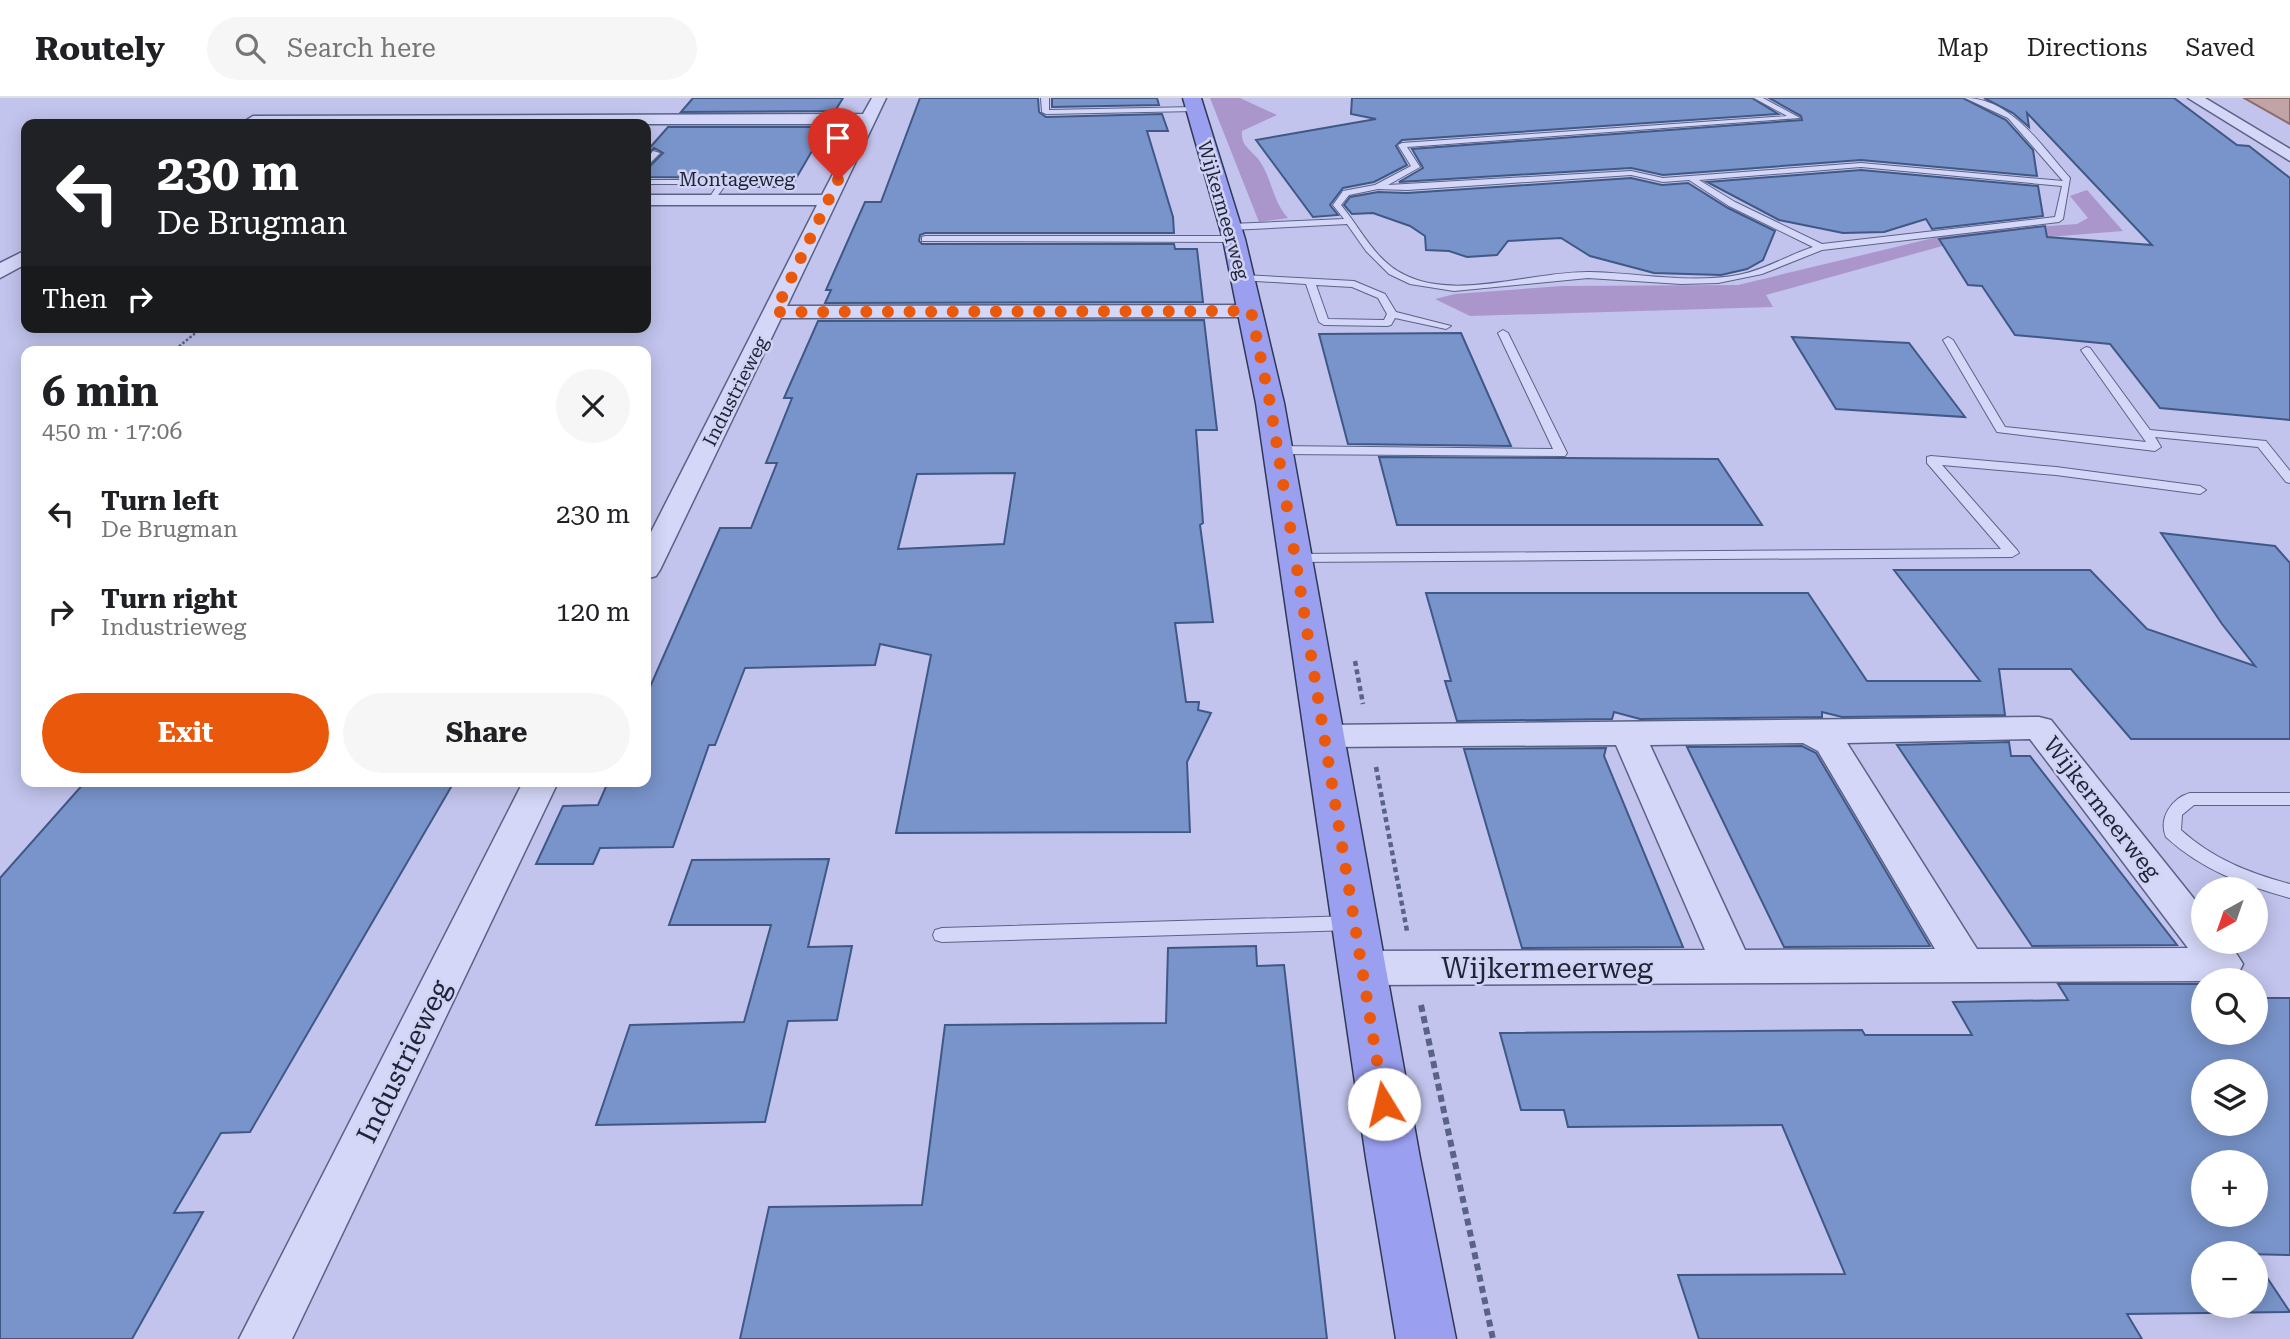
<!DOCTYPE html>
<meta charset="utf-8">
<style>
:root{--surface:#fff;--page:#f6f6f6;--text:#202124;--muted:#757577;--line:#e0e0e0;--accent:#ea580c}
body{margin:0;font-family:"Roboto Serif",serif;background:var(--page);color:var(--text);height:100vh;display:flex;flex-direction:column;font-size:26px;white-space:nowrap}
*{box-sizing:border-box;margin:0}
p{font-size:23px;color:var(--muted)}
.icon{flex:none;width:38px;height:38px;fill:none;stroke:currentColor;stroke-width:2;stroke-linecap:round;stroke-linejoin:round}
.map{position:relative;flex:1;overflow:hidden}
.details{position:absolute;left:21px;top:248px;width:630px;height:441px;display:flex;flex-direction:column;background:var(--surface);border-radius:14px;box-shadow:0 4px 18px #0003}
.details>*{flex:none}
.guide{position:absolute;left:21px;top:21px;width:630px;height:214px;border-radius:14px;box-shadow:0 4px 18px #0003;background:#202124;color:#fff;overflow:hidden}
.needle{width:46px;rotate:220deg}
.fabs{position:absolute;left:2191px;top:779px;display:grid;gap:14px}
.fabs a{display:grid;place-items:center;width:77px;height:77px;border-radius:50%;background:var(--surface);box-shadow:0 4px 18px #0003;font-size:35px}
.pin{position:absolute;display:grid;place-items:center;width:60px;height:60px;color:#fff;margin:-72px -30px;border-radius:50% 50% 50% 0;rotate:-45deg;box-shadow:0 0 7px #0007}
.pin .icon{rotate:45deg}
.me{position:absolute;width:77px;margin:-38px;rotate:351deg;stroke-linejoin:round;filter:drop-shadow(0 0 5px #0008)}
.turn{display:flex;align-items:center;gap:24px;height:147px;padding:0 21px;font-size:32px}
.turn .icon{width:91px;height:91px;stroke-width:2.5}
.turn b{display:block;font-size:49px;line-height:60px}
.then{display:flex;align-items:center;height:66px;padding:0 21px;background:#0003;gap:14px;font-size:26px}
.round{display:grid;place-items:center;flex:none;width:74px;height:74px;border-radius:37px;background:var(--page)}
.headline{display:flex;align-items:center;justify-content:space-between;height:119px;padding:0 21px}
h1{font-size:42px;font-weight:700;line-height:52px}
.primary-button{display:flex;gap:14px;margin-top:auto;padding:14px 21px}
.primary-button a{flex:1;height:80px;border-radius:42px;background:var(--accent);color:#fff;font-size:28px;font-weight:700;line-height:80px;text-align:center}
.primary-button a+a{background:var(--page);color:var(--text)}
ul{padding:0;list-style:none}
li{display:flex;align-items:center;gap:21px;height:98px;padding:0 21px}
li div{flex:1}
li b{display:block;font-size:26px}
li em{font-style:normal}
header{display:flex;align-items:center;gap:42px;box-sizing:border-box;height:98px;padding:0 35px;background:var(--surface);border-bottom:2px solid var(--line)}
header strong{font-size:33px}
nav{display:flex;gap:38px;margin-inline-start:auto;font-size:24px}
.search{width:490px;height:63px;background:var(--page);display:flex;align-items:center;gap:18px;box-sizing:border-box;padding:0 24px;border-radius:38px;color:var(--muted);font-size:26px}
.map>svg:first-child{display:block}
.green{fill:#aa96cb}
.water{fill:#c0a4a6;stroke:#8d6c6c;stroke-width:2}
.building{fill:#7994ca;stroke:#405885;stroke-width:2;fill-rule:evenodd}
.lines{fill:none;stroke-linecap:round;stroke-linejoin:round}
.service-casing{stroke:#5a6386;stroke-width:2}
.minor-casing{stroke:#5a6386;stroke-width:3}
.primary-casing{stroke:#2e3954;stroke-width:3}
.path-far2{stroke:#5a6386;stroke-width:2.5;stroke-dasharray:2.5 2;stroke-linecap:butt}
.path-far1{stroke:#5a6386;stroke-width:4.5;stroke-dasharray:5 3.5;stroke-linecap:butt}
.path{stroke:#5a6386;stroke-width:6;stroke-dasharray:7 4.5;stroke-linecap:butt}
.service{fill:#d5d7f8;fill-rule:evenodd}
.minor{fill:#d5d7f8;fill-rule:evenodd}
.primary{fill:#9a9ff0;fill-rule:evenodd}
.route{stroke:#ea580c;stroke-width:12;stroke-dasharray:0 21.6}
.labels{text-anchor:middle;stroke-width:5;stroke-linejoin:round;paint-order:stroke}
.far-street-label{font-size:19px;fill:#1e2436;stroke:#d1d3f5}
.street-label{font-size:23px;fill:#1e2436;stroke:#d1d3f5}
.near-street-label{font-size:28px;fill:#1e2436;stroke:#d1d3f5}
</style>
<header>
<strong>Routely</strong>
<div class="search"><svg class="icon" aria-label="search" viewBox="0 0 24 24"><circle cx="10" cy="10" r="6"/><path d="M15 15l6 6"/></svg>Search here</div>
<nav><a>Map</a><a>Directions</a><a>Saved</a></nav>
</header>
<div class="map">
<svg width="2290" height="1241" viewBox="0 0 2290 1241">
<rect width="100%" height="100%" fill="#c2c4ed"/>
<path class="green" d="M 1210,0 L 1240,0 L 1277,17 L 1242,33 C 1240,49 1254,53 1261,65 C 1272,82 1273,104 1288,120 L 1259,124 Z
M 2087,92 L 2123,133 L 1946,147 L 1766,197 L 1773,209 L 1470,218 L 1435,201 L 1455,196 L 1562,188 L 1738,187 L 1954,135 L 2077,126 L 2088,120 L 2070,98 Z"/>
<path class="water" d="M 2244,0 L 2290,0 L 2290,26 Z"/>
<path class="building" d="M 693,0 L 843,0 L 835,13 L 681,14 Z
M 920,0 L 1038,0 L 1039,14 L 1046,19 L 1162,16 L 1168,33 L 1147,33 L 1173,119 L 1174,135 L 925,135 L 920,137 L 919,143 L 922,146 L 1174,146 L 1175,151 L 1197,151 L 1203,204 L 825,205 L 831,192 L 826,192 L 865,104 L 881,104 Z
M 1052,0 L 1157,0 L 1159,7 L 1052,9 Z
M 1352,0 L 1752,0 L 1778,16 L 1402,42 L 1396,48 L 1407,67 L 1374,84 L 1343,90 L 1330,107 L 1338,117 L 1313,119 L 1256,42 L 1376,21 L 1351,16 Z
M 1769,0 L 1963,0 L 2006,22 L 2033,52 L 2037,78 L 1861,62 L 1663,77 L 1631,70 L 1399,84 L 1423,70 L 1412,51 L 1802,22 L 1801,18 Z
M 1984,0 L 2174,0 L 2237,47 L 2249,48 L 2290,80 L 2290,322 L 2160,310 L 2110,246 L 2015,237 L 1982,188 L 1968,187 L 1939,141 L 2045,128 L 2047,139 L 2152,147 L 2027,15 L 2029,29 L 2013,15 Z
M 668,29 L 826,29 L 791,89 L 738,89 L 745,80 L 646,79 L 646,72 L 663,55 L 654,50 L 646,58 L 646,54 Z
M 1861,72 L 2038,88 L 2043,118 L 1932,131 L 1926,121 L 1884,134 L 1843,135 L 1779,122 L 1707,84 Z
M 1631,80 L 1662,87 L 1688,85 L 1728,110 L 1775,133 L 1763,162 L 1747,171 L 1721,177 L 1654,175 L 1590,158 L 1561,140 L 1508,143 L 1497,157 L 1467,159 L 1449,153 L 1426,152 L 1425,138 L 1410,128 L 1373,115 L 1352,116 L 1344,107 L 1350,99 L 1378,94 L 1407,95 Z
M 1204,222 L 1217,332 L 1196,332 L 1203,425 L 1200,427 L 1213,524 L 1175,525 L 1186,604 L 1199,604 L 1198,612 L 1211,615 L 1187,664 L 1190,734 L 896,735 L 931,557 L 880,546 L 875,567 L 745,570 L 715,647 L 709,647 L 673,749 L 600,750 L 593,766 L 536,766 L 563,708 L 598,707 L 608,684 L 646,684 L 646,598 L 720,430 L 751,430 L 777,365 L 766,365 L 792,300 L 784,300 L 818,223 ZM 1015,375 L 1004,446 L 898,451 L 917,376 Z
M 1461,235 L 1511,348 L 1348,346 L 1319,236 Z
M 1792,239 L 1909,245 L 1965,319 L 1836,311 Z
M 1379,359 L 1718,361 L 1762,427 L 1397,427 Z
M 2161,435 L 2275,448 L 2290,465 L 2290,641 L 2131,641 L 2071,571 L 1999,571 L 2005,617 L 1842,619 L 1822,614 L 1822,619 L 1640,621 L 1614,614 L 1612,621 L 1457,623 L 1445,583 L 1451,583 L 1426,495 L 1808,495 L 1867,583 L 1980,583 L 1894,472 L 2090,472 L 2147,531 L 2255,568 L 2222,526 Z
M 2009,644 L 2011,658 L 2030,658 L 2177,847 L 2032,848 L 1897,647 Z
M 1802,648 L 1816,655 L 1930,848 L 1784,849 L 1687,649 Z
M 1606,650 L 1604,658 L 1683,849 L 1522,850 L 1464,651 Z
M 85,684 L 454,684 L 250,1034 L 221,1035 L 174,1115 L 203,1114 L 132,1241 L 0,1241 L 0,780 Z
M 829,761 L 808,849 L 852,848 L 837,922 L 788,923 L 765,1024 L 596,1027 L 630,927 L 744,924 L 771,827 L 669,827 L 692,762 Z
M 1256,848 L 1257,868 L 1284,867 L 1327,1241 L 740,1241 L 769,1109 L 922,1107 L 945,927 L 1166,925 L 1168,850 Z
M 2058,886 L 2203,886 L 2203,934 L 2256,934 L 2256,900 L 2290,900 L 2290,1157 L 2203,1155 L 2203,1208 L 2256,1208 L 2256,1163 L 2290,1214 L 2127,1216 L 2142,1241 L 1699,1241 L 1678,1177 L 1845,1176 L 1782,1027 L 1568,1029 L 1564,1012 L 1521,1012 L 1500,935 L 1862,932 L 1865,937 L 1972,937 L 1953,904 L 2068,902 ZM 2203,973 L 2256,973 L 2256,1026 L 2203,1026 ZM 2203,1064 L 2256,1064 L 2256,1116 L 2203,1116 Z"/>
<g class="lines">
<g class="service-casing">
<path id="service" d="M 1041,0 L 1049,0 L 1049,12 L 1195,9 L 1199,11 L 1195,13 L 1046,16 L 1042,14 Z
M 1754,0 L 1763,0 L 1800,20 L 1407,49 L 1420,69 L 1388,87 L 1631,73 L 1663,80 L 1861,65 L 2063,83 L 2008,20 L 1965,0 C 2012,0 2042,49 2070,80 L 2063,121 L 2059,124 L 1822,152 L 1762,176 L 1718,185 L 1681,186 L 1588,180 L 1454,193 L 1410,186 L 1389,176 L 1366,153 L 1347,126 L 1231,132 L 1227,129 L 1231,126 L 1344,121 L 1333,107 L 1343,93 L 1375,87 L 1411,68 L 1398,47 L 1402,45 L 1787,18 ZM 1861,69 L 2062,88 L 2055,119 L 1822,146 L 1735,104 L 1699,82 ZM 1631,77 L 1663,84 L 1689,82 L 1729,108 L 1813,149 C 1788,157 1765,172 1738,177 C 1689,186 1639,175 1590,174 C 1533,173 1457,203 1405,177 C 1375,163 1361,131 1341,107 L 1349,97 L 1378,91 L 1407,92 Z
M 653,53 L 660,55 L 646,69 L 646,62 Z
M 646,82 L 724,82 L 728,84 L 712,105 L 708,102 L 718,86 L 646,86 Z
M 925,138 L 1234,138 L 1239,141 L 1234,144 L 922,143 L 922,139 Z
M 1243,177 L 1354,183 L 1385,196 L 1396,214 L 1451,228 L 1446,231 L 1395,220 L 1391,227 L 1387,228 L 1324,227 L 1319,224 L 1306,186 L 1240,182 L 1238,180 ZM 1316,187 L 1352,189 L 1378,200 L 1387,216 L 1384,222 L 1328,221 Z
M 1503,232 L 1508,235 L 1567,355 L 1565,358 L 1278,356 L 1272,352 L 1278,348 L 1553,351 L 1498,235 Z
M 1948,239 L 1953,242 L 2005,329 L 2146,344 L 2081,252 L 2086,249 L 2090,250 L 2150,332 L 2266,343 L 2290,373 L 2290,385 L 2286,384 L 2258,349 L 2155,339 L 2161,349 L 2155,353 L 1997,334 L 1943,242 Z
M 1931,358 L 2056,369 L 2200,388 L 2206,392 L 2200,396 L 2056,377 L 1942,367 L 2017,452 L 2019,455 L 2012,459 L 1295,464 L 1288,460 L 1295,456 L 2001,451 L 1927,365 L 1927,359 Z
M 2190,695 L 2290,695 L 2290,707 L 2194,707 L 2182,717 L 2181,732 C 2213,761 2249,775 2290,786 L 2290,800 C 2243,787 2202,772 2166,739 C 2158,720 2172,700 2190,695 Z
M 1352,818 L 1359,820 L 1361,825 L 1359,830 L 1352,832 L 942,844 L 935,842 L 933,837 L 935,832 L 942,830 Z"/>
</g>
<g class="minor-casing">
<path id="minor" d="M 872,0 L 886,0 L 787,208 L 1251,207 L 1262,213 L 1251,219 L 781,220 L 660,472 L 656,478 L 646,481 L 646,444 L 817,107 L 646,107 L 646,97 L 822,97 L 859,26 L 247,26 L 245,23 L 253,18 L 863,16 Z
M 2188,0 L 2205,0 L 2290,51 L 2290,63 Z
M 26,152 L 26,166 L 0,180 L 0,165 Z
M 2039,619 L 2051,622 L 2203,812 L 2203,844 L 2229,844 L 2243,866 L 2237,878 L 2203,883 L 1362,887 L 1348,882 L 1342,870 L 1348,858 L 1362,853 L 1705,852 L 1616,647 L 1325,649 L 1313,646 L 1308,638 L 1313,630 L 1325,627 ZM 2030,641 L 2188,850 L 1977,851 L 1847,645 ZM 1803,645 L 1818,653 L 1935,851 L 1745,852 L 1650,647 Z
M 523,684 L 558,684 L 292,1241 L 239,1241 Z"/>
</g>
<g class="primary-casing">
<path id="primary" d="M 1183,0 L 1201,0 L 1245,141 L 1284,305 L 1420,1060 L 1456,1241 L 1396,1241 L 1366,1060 L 1256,305 L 1223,141 Z"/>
</g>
<path class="path-far2" d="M 354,253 L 366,253
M 172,254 L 203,229"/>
<path class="path-far1" d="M 1355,563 L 1363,606
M 1376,669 L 1407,833"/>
<path class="path" d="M 1421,907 L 1493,1241"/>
<use href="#service" class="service"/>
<use href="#minor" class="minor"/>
<use href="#primary" class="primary"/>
</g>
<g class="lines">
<path class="route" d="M 838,82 L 775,214 L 1251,213 L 1270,305 L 1384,1006"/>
</g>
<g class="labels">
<g class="far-street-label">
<text x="737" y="88">Montageweg</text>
<text transform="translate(1224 112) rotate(74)" y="7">Wijkermeerweg</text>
<text transform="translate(735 293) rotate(-63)" y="7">Industrieweg</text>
</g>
<g class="street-label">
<text transform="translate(2102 710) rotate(52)" y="8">Wijkermeerweg</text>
</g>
<g class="near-street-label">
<text x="1547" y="880">Wijkermeerweg</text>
<text transform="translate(403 963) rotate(-64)" y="10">Industrieweg</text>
</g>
</g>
</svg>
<div class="fabs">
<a><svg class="needle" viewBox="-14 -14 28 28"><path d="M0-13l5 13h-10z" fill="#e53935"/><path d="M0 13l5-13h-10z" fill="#757577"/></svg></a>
<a><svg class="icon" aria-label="search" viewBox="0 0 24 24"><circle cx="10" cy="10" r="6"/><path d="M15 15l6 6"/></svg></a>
<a><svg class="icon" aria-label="layers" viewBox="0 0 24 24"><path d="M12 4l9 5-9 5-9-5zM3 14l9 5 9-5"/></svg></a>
<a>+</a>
<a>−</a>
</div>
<div class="pin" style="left:838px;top:82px;background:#d93025"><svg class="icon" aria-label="arrive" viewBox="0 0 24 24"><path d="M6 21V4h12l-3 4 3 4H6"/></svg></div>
<svg class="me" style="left:1384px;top:1006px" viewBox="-20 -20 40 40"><circle r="19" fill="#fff"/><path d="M0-13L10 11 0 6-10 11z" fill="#ea580c"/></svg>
<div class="guide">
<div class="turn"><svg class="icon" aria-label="left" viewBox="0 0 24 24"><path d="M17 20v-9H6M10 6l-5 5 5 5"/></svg><div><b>230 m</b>De Brugman</div></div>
<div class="then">Then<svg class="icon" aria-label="right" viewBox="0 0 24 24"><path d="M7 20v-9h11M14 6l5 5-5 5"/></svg></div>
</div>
<section class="details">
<div class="headline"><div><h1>6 min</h1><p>450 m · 17:06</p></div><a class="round"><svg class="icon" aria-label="close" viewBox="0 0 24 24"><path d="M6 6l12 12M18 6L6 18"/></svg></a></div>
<ul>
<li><svg class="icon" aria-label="left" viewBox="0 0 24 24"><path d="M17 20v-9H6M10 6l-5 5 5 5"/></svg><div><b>Turn left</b><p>De Brugman</p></div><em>230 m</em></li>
<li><svg class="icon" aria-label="right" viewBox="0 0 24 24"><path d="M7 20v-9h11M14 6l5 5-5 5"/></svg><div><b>Turn right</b><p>Industrieweg</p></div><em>120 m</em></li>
</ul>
<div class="primary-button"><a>Exit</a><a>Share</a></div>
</section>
</div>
